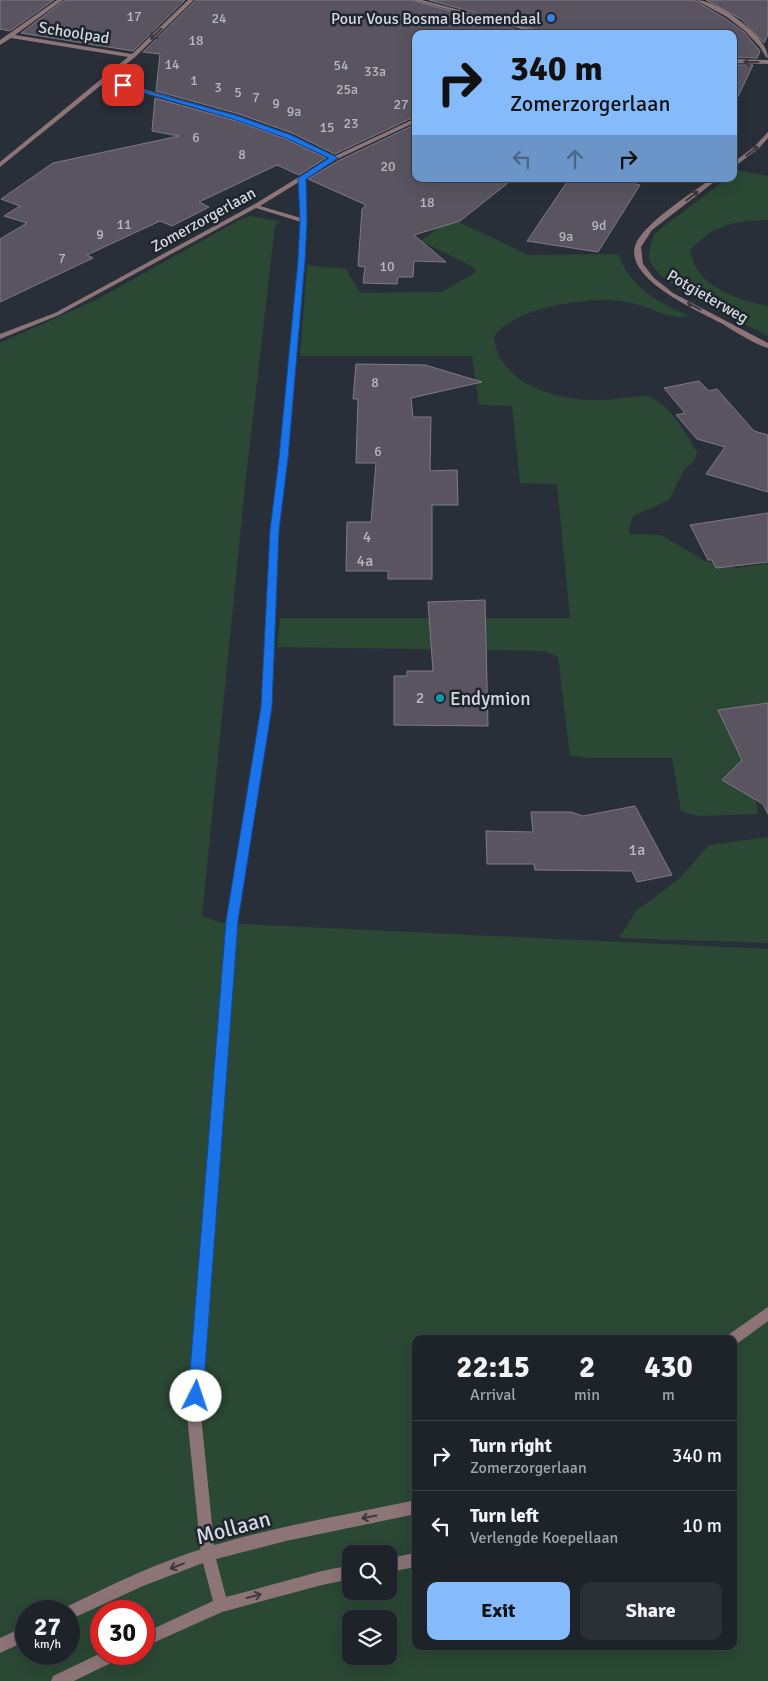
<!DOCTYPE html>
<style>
:root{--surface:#1e232a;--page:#2b2f36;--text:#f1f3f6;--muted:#a1a4a8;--line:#3c4047;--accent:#86bbfb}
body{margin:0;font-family:Signika,sans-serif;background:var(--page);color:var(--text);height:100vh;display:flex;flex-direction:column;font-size:19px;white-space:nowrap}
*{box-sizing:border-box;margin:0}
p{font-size:16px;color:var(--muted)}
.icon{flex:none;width:28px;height:28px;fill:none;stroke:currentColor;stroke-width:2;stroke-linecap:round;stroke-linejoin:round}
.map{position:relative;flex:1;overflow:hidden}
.details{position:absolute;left:412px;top:1335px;width:325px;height:315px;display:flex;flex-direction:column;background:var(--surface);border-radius:10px;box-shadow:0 5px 20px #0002,0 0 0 1px var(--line)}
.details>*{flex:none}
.guide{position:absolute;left:412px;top:30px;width:325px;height:152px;border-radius:10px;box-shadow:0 5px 20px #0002,0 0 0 1px var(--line);background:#86bbfb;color:#111;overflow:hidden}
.fabs{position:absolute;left:342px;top:1545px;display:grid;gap:10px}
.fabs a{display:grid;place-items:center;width:55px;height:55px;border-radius:10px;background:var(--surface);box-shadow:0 5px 20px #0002,0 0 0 1px var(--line);font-size:25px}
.speed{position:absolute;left:15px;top:1600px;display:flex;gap:10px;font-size:25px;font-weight:700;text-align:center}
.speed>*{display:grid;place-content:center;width:65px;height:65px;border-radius:50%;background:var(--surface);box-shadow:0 5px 20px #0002,0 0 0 1px var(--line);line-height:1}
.speed small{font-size:12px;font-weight:400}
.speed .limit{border:8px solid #d22;background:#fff;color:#111}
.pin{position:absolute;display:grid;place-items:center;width:42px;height:42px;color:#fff;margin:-21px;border-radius:10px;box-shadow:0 2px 8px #0006}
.me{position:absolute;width:55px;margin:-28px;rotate:4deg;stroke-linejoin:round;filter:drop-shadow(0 0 4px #0008)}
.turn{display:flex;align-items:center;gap:18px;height:105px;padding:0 15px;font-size:22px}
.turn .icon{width:65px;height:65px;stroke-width:2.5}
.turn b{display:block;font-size:35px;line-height:42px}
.lanes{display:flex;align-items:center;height:48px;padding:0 15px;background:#0003;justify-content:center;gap:25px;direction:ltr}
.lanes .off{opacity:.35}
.eta{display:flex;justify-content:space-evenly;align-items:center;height:85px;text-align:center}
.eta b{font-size:30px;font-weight:800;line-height:35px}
.primary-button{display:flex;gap:10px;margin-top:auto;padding:10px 15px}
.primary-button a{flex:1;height:58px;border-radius:10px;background:var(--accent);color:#111;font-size:20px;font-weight:800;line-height:58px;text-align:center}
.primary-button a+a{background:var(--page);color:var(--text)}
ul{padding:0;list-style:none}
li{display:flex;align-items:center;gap:15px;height:70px;padding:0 15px;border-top:1px solid var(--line)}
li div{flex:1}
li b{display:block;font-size:19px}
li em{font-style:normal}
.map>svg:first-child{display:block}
.green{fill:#2a4834;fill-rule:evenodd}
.building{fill:#595460;stroke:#7f7a86}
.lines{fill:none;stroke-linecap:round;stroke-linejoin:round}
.minor{fill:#8d7477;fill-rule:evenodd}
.tertiary{fill:#8d7477;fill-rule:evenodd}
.oneway{stroke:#3a3940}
.route{fill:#1a73e8;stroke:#114b97}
.shop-dot{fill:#3f7fe0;stroke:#1e252e;stroke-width:2}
.culture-dot{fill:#0f9aa8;stroke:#1e252e;stroke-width:2}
.labels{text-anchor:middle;stroke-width:5;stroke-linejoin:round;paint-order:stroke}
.far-number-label{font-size:14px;fill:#b6b8bf}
.far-poi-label{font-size:16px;fill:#d5d9df;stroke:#1e252e;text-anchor:end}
.far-street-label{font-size:16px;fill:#d5d9df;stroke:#1e252e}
.number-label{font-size:16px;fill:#b6b8bf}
.poi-label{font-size:19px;fill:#d5d9df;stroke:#1e252e;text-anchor:start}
.near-street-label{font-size:22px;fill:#d5d9df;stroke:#1e252e}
</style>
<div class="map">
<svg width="768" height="1681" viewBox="0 0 768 1681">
<rect width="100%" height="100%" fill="#282f38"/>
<path class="green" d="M 737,170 L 768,176 L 768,220 C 733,221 715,224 690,250 C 692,257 694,266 699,272 C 715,293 744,301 768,306 L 768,336 C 741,320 661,289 650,261 C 647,253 652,242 654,234 L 726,179 L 734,179 L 734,173 Z
M 250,216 L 281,221 L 275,226 L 245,486 L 202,916 L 222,923 L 768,949 L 768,1681 L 0,1681 L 0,343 L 96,300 L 239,220 ZM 416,1339 L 734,1339 L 734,1646 L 416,1646 ZM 351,1554 L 389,1554 L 389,1591 L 351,1591 ZM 26,1611 L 69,1611 L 69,1654 L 26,1654 ZM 101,1611 L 144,1611 L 144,1654 L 101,1654 ZM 351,1619 L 389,1619 L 389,1656 L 351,1656 Z
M 451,218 L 528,255 L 618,254 C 631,288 657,302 690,316 C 669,321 647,305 627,302 C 591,296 515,306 494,337 C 498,384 558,401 598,400 C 615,400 631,396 648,396 C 670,404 685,432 697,452 L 694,461 L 684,470 L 669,500 L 633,516 L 629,530 L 630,534 L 661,535 L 705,561 L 723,565 L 737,568 L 768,563 L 768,764 L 752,781 L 758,814 L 698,816 L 681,811 L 672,758 L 586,758 L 570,755 L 558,657 L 544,651 L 277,647 L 280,618 L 570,618 L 557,484 L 520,483 L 512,406 L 479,405 L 472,356 L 300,356 L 307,265 L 346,269 L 360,293 L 441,292 L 475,273 L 475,268 L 421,241 Z
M 768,837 L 768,943 L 619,938 L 636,911 L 680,878 L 709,845 Z"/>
<path class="building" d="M 0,0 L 54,0 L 10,31 L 0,29 Z
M 65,0 L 185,0 L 133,51 L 21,33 Z
M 196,0 L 411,0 L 532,34 L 416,34 L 416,116 L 335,154 L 292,133 L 239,114 L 156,91 L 160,54 L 143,52 Z
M 429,0 L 694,0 L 726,19 L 744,32 L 760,51 L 757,58 L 734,57 L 734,34 L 552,34 Z
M 706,0 L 768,0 L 768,34 L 764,43 L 741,19 Z
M 734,65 L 753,65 L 734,105 Z
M 155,98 L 233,120 L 286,139 L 326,158 L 299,175 L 277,165 L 199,202 L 209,207 L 172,226 L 160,221 L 87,255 L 93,258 L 0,302 L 0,239 L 27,223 L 4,216 L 20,206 L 1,199 L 53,163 L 179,136 L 152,131 Z
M 416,124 L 416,179 L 513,179 L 460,221 L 414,235 L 446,262 L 414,261 L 413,277 L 398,277 L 397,284 L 363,283 L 365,267 L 358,266 L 362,209 L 366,205 L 308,179 L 338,161 Z
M 569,179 L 640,179 L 635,184 L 640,185 L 598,252 L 527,241 Z
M 356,364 L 425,365 L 482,382 L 411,398 L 413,417 L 431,417 L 430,471 L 457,470 L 458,505 L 432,505 L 432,579 L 388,579 L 388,571 L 346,571 L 347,522 L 371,522 L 376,463 L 356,463 L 358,399 L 353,399 Z
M 699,381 L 709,391 L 717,389 L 754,431 L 768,435 L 768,492 L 706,474 L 725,447 L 697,439 L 676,415 L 685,413 L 664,388 Z
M 768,513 L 768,562 L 716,568 L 712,560 L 708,560 L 690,525 Z
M 485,600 L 488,726 L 394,725 L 394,676 L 407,676 L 407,671 L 433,671 L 428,602 Z
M 768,703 L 768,814 L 763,804 L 722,780 L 742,760 L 718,710 Z
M 635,806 L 672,875 L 637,882 L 632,871 L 535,870 L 534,864 L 487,864 L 486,831 L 533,832 L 531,812 L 571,812 L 583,816 Z"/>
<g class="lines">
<path class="minor" d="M 57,0 L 63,0 L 15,35 L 132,54 L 188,0 L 194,0 L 135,57 L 108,79 L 238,116 L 291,135 L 335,156 L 416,118 L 416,122 L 337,159 L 305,179 L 307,221 L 305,260 L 288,458 L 279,530 L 271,707 L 239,908 L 201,1415 L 215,1554 L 213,1559 L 208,1561 L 203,1559 L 201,1554 L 187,1415 L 229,908 L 261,707 L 271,530 L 280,458 L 299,260 L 301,222 L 256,208 L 59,315 L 0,339 L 0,334 L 55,313 L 253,205 L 330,158 L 287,137 L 234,118 L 105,82 L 0,167 L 0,162 L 128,57 L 11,38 L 0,45 L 0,40 ZM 299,182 L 301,218 L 260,206 Z
M 413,0 L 422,0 L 550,34 L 540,34 Z
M 734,59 L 768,60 L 768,64 L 734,63 Z
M 768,132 L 768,138 L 759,148 L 734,167 L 734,162 L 755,146 Z
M 711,179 L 718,179 L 652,230 L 641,247 L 643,264 L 654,278 L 673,293 L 768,343 L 768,348 C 752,343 736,332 721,323 C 698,311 625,279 635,246 C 641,225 692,193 711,179 Z"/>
<path class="tertiary" d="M 696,0 C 717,0 768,36 768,58 L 766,57 L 760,47 L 745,31 L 727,17 Z
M 768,1307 L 768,1321 L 738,1343 L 734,1345 L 734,1339 L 727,1339 L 728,1335 Z
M 416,1500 L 416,1514 L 286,1541 L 216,1559 L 226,1597 L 322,1571 L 351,1565 L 351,1579 L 322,1585 L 222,1612 L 144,1647 L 144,1633 L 213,1601 L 203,1563 L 143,1586 L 69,1620 L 69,1611 L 63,1611 L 64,1608 C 111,1585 158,1562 208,1547 C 276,1526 346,1515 416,1500 Z
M 416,1553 L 416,1567 L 389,1572 L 389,1558 Z
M 26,1626 L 26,1641 L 0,1653 L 0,1638 Z
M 101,1653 L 121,1654 L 119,1659 L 74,1681 L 51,1681 L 53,1676 Z"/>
</g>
<defs><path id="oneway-shaft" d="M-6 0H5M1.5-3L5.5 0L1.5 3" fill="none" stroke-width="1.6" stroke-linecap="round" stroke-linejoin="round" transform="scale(1.25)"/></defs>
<g class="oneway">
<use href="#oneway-shaft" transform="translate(156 34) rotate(136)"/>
<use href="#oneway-shaft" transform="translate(751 62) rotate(-180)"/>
<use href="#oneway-shaft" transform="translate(752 151) rotate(-39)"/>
<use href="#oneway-shaft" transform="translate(692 196) rotate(-37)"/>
<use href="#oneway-shaft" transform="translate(694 306) rotate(-152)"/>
<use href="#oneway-shaft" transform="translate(369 1517) rotate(168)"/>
<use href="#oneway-shaft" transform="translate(177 1566) rotate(159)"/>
<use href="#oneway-shaft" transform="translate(254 1596) rotate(-15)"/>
</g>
<path class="route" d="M 121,84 L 238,116 L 291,135 L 338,158 L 306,179 L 307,221 L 305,260 L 288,458 L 279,530 L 272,707 L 238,921 L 203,1396 L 201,1401 L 196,1403 L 190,1401 L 188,1396 L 226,921 L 261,707 L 270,530 L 279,458 L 298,260 L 300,221 L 298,178 L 329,158 L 286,138 L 233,119 L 121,86 Z"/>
<circle class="shop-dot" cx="551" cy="18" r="5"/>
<circle class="culture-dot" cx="440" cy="698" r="5"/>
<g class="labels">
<g class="far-number-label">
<text x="134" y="21">17</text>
<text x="219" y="23">24</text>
<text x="196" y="45">18</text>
<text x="172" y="69">14</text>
<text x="341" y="70">54</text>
<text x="375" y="76">33a</text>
<text x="194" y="85">1</text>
<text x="218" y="92">3</text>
<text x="347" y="94">25a</text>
<text x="238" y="97">5</text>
<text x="256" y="102">7</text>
<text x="276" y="108">9</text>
<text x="401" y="109">27</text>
<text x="294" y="116">9a</text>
<text x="351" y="128">23</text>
<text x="327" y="132">15</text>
<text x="196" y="142">6</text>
<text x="242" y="159">8</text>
<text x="388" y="171">20</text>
<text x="427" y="207">18</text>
<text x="124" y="229">11</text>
<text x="599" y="230">9d</text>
<text x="100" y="239">9</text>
<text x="566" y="241">9a</text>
<text x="62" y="263">7</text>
<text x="387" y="271">10</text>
<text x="375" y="387">8</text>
<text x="378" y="456">6</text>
</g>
<g class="far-poi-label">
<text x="541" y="24">Pour Vous Bosma Bloemendaal</text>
</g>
<g class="far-street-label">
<text transform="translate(74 32) rotate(9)" y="6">Schoolpad</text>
<text transform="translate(203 219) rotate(-29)" y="6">Zomerzorgerlaan</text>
<text transform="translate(708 296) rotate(30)" y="6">Potgieterweg</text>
</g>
<g class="number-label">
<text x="367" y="542">4</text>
<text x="365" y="566">4a</text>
<text x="420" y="703">2</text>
<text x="637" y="855">1a</text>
</g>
<g class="poi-label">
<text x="450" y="705">Endymion</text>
</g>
<g class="near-street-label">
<text transform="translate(233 1527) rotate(-15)" y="8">Mollaan</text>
</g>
</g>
</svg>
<div class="fabs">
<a><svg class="icon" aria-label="search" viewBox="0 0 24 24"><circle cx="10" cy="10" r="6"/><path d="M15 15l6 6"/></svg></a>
<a><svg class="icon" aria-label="layers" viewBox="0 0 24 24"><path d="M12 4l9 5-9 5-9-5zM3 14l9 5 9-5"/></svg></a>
</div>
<div class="speed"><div>27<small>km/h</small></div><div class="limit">30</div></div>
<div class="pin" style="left:123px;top:85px;background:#d93025"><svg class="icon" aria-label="arrive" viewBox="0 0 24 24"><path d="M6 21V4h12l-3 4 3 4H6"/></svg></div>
<svg class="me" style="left:196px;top:1396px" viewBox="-20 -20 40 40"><circle r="19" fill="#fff"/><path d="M0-13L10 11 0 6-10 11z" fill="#1a73e8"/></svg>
<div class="guide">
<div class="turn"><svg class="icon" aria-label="right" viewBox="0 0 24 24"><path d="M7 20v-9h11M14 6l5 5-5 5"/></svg><div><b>340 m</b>Zomerzorgerlaan</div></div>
<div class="lanes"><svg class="icon off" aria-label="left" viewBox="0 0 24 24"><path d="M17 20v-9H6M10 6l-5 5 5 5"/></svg><svg class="icon off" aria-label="ahead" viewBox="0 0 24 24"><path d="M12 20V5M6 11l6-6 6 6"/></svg><svg class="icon" aria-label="right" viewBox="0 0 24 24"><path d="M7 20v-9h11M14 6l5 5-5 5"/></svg></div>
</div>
<section class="details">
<div class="eta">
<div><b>22:15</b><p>Arrival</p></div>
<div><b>2</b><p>min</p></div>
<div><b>430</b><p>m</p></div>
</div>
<ul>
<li><svg class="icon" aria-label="right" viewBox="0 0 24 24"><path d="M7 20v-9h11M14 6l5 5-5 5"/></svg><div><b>Turn right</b><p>Zomerzorgerlaan</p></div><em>340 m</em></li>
<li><svg class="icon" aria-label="left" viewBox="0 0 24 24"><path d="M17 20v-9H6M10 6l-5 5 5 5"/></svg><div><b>Turn left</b><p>Verlengde Koepellaan</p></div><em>10 m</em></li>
</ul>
<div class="primary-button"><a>Exit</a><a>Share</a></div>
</section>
</div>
